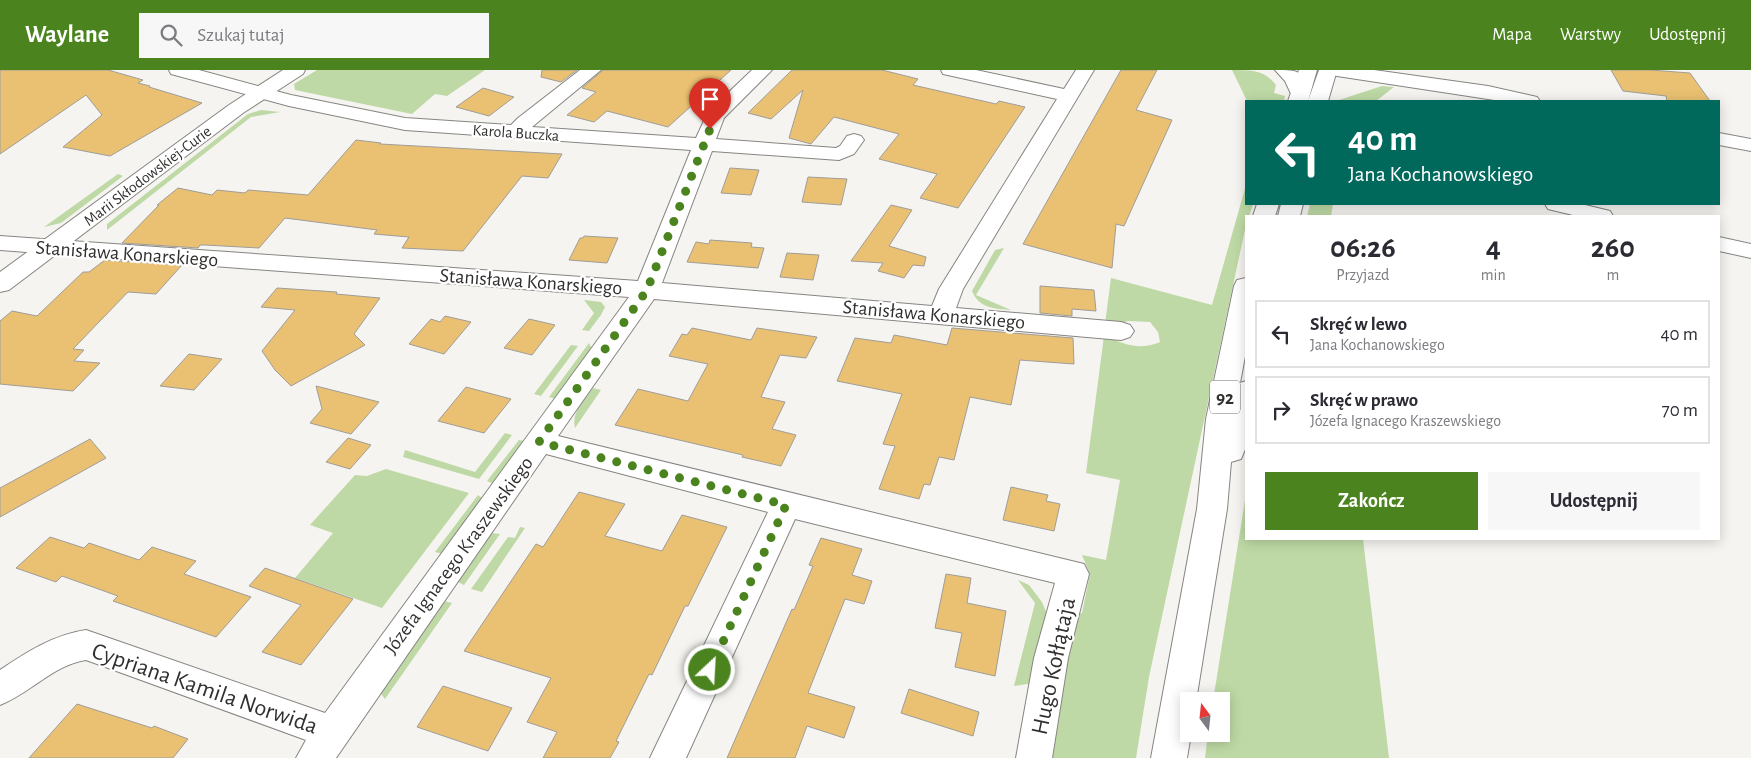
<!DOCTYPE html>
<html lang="pl">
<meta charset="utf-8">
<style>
:root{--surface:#fff;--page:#f7f7f7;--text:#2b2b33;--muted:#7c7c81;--line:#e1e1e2;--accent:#4b841e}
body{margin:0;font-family:"Alegreya Sans",sans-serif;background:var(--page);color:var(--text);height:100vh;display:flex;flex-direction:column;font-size:19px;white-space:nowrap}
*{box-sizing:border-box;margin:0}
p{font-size:16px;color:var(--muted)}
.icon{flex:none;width:28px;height:28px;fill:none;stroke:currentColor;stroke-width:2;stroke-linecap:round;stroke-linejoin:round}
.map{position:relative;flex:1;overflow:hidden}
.details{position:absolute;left:1245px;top:145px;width:475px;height:325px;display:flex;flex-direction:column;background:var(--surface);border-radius:0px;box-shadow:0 2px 12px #0003}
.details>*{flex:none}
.banner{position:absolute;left:1245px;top:30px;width:475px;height:105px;border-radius:0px;box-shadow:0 2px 12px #0003;background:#00695c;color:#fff;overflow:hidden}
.needle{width:32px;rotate:345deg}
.controls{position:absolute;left:1180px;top:622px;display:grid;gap:10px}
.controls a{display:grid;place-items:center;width:50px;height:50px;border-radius:0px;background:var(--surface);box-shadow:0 2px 12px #0003;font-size:25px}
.pin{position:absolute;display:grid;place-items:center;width:42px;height:42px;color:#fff;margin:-51px -21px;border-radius:50% 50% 50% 0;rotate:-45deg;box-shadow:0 0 5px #0007}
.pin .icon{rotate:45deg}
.me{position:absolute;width:55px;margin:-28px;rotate:25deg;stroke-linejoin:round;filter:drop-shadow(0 0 4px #0008)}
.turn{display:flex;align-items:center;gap:18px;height:105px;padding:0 20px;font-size:22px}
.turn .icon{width:65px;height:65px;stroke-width:2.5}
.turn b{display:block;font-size:35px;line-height:42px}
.eta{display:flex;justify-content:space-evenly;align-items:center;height:85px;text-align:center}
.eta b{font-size:30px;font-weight:700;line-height:35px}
.primary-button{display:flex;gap:10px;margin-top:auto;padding:10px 20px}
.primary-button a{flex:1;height:58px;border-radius:0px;background:var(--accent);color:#fff;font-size:20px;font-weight:700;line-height:58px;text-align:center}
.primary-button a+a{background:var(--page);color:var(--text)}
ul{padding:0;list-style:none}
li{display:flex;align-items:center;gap:15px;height:68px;margin:0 10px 8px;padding:0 10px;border:2px solid var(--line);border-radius:0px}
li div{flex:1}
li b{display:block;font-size:19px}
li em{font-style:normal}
header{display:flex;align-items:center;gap:30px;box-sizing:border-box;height:70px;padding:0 25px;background:var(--accent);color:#fff}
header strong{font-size:24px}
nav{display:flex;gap:28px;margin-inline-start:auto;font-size:18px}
.search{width:350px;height:45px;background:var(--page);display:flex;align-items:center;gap:12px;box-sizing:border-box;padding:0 18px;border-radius:0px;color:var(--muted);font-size:19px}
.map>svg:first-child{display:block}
.green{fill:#bed9a5}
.building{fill:#eac172;stroke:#9f9d99}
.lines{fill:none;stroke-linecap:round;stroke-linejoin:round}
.street-casing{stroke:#878582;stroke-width:2}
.secondary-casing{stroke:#878582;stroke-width:2}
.primary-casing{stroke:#878582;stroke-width:2}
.street{fill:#fff;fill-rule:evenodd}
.secondary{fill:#fff;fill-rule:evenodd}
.primary{fill:#fff;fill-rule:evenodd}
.route{stroke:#4b841e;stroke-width:9;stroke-dasharray:0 16.2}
.labels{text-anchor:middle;stroke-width:4.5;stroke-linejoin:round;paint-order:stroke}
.far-street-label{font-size:16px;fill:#31302e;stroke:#fff}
.shield{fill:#fff;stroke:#6f6e6d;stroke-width:1}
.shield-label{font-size:19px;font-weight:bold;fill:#31302e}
.street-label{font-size:20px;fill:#31302e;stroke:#fff}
.near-street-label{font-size:24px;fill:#31302e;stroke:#fff}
</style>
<header>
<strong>Waylane</strong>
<div class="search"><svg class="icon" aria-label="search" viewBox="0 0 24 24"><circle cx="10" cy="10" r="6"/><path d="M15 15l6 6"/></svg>Szukaj tutaj</div>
<nav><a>Mapa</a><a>Warstwy</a><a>Udostępnij</a></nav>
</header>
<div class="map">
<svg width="1751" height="688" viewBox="0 0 1751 688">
<rect width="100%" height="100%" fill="#f6f4f0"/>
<path class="green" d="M 317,0 L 485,0 L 447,26 L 435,24 L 412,44 L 295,20 L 294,14 Z
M 1232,0 C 1251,0 1265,0 1276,15 L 1274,23 L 1285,26 L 1284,31 L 1247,31 Z
M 1382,16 L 1394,17 L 1376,31 L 1336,31 Z
M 261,40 L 280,42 L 251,47 L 107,160 L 107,154 L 248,44 Z
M 118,104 L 123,106 L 61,153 L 44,157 Z
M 1246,115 L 1246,134 L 1253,134 L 1249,146 L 1246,146 L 1246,155 L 1149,607 L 1136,688 L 1043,688 L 1072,545 L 1082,543 L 1090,504 L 1082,485 L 1106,490 L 1120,410 L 1086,403 L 1104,266 C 1125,274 1138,281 1160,272 L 1158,262 L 1150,252 L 1128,251 L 1119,254 L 1105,254 L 1111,208 L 1212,235 Z
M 1310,134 L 1333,134 L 1331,146 L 1307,146 Z
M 1004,178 L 976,225 L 1011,240 C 994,239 979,238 972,221 L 995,180 Z
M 584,230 L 601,232 L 605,237 L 601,245 L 589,261 L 582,260 L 594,243 Z
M 589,273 L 592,279 L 556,329 L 549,327 Z
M 571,275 L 578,276 L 541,326 L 534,324 Z
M 593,318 L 601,320 L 575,358 C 571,342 584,330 593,318 Z
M 505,363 L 512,365 L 479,409 L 403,387 L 405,380 L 475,402 Z
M 519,370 L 525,371 L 494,414 L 487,411 Z
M 386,399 L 469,423 L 382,538 L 295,508 L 333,463 L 310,455 L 355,405 L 367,406 Z
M 1246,424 L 1246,469 L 1363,469 L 1389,688 L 1205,688 L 1208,664 L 1221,664 L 1221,631 L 1213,631 Z
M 478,425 L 482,428 L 481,432 L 443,484 L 435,482 Z
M 520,457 L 525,458 L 482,522 L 471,519 L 508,467 L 515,468 Z
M 491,463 L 500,464 L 464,515 L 458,512 Z
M 1018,510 L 1029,515 L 1042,532 L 1052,556 L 1034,613 L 1014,616 L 1035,533 Z
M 444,531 L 452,533 L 385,629 L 379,621 Z"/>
<path class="building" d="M 0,0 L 108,0 L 143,10 L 138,13 L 150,16 L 149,17 L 202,33 L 110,86 L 63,77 L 102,45 L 86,25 L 0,84 Z
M 542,0 L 577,0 L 561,12 L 541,7 Z
M 603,0 L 731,0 L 668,57 L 607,41 L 594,52 L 567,45 L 596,22 L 582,18 Z
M 792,0 L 882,0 L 918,9 L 913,15 L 996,34 L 999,31 L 1025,37 L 958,138 L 920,128 L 937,104 L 879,89 L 899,64 L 834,47 L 811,74 L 789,68 L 803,20 L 771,49 L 748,43 Z
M 1121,0 L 1157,0 L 1136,40 L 1172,50 L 1124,156 L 1116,154 L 1112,198 L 1023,174 Z
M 1611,0 L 1650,0 L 1690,3 L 1710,31 L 1667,31 L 1666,26 L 1623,21 Z
M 483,18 L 514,27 L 489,46 L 456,37 Z
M 356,70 L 381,73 L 380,74 L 562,84 L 548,108 L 522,106 L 463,181 L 402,178 L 409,167 L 374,164 L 377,160 L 285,148 L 259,178 L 205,175 L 200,175 L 198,178 L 122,173 L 159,135 L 157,135 L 178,118 L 212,125 L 217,120 L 245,123 L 248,120 L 308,125 Z
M 730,98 L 759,100 L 751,125 L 721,123 Z
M 808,107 L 847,109 L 841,135 L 802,132 Z
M 891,135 L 912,140 L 889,176 L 926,187 L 924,196 L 913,195 L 904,208 L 878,201 L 883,193 L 851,191 Z
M 584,166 L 618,168 L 607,193 L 569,190 L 580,168 L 583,168 Z
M 710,170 L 752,173 L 751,177 L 764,178 L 758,198 L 687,192 L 696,172 L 709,174 Z
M 787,183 L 819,185 L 813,210 L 780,207 Z
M 105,190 L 182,195 L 156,224 L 128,222 L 73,279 L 84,280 L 74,291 L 100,293 L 73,321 L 0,314 L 0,251 L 12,241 L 37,246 L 83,202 L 89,202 Z
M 1040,216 L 1094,220 L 1096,241 L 1072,239 L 1072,246 L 1040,243 Z
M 277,218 L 337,222 L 336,224 L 380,228 L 354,264 L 365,275 L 291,316 L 275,300 L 262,281 L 295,240 L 261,237 Z
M 445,246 L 471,252 L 444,284 L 409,274 L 431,249 L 440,252 Z
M 529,249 L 555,255 L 532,285 L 504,278 Z
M 692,258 L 751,270 L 757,258 L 817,267 L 806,288 L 780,285 L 761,327 L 785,332 L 772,359 L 796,365 L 781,396 L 742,387 L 743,385 L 615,355 L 638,319 L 688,331 L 708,294 L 669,286 L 682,264 L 687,265 Z
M 952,258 L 1073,268 L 1074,294 L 1020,290 L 1011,335 L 970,327 L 954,390 L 939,387 L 930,415 L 924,414 L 919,429 L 879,419 L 895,376 L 883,374 L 902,324 L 837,311 L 855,268 L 891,273 L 894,265 L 947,275 Z
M 189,284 L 222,289 L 194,320 L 160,316 Z
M 316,316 L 379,332 L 351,364 L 310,353 L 322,339 Z
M 466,317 L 511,329 L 484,363 L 438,351 Z
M 348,368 L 371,375 L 350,399 L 326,392 Z
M 90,369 L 106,388 L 0,447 L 0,418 Z
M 1011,417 L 1048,425 L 1046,431 L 1060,434 L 1054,461 L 1003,450 Z
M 579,422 L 625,434 L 605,466 L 662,481 L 682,445 L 727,457 L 688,536 L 685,536 L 652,605 L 649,604 L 616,671 L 619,672 L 610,688 L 543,688 L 557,662 L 527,652 L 551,608 L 464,581 L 536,474 L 543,477 Z
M 50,467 L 84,478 L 89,473 L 139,490 L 152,477 L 196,491 L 184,504 L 251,527 L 216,567 L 113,531 L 118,526 L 62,506 L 56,512 L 16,498 Z
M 821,468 L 862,479 L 852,505 L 872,511 L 864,534 L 845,529 L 808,623 L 855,637 L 844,668 L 807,656 L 795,688 L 727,688 L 792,539 L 794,540 L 813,496 L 809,495 Z
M 265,498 L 353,529 L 301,595 L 262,582 L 301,535 L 249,516 Z
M 946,504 L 971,508 L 967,533 L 1006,541 L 995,606 L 955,597 L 962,563 L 935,558 Z
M 443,616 L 512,638 L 488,681 L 417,657 Z
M 909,619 L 979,642 L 973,666 L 901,643 Z
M 77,634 L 152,658 L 154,656 L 188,669 L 173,688 L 29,688 Z"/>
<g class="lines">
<g class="street-casing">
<path id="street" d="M 169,0 L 199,0 L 291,25 L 405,48 L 511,55 L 518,48 L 580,0 L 601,0 L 532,57 L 696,68 L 708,42 L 752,0 L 772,0 L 724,48 L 716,69 L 836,78 L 840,76 L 847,66 L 854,64 L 861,66 L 864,70 L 854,84 L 839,90 L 712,81 L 662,213 L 932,236 L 939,219 L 1057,29 L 943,4 L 941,0 L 976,0 L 1064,19 L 1076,0 L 1094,0 L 963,219 L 956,238 L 1121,252 L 1130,255 L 1134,261 L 1130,267 L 1121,270 L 654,229 L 558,366 L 1084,494 L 1089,504 L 1068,588 L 1052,688 L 1016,688 L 1034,588 L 1055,513 L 795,449 L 686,688 L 650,688 L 768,442 L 546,384 L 336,688 L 296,688 L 306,670 L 86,590 C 53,595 31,623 0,635 L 0,600 C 27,582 53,565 86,560 L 325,643 L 629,227 L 0,180 L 0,166 L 638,211 L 691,80 L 405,60 L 289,36 L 171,4 Z
M 1545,134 L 1581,134 L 1610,141 L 1613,146 L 1577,146 L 1548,139 Z
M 1719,167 L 1751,174 L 1751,188 L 1719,181 Z"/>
</g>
<g class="secondary-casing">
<path id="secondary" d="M 283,0 L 305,0 L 303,4 L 243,43 L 9,220 L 0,222 L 0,202 L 229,35 Z
M 1275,0 C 1301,0 1300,0 1310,24 L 1307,28 L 1300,30 L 1293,28 L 1285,11 Z
M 1328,0 L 1374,0 L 1488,16 L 1537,27 L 1540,31 L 1501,31 L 1337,6 L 1330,4 Z
M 1719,63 L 1751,69 L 1751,81 L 1719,75 Z"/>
</g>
<g class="primary-casing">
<path id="primary" d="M 1299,0 L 1317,0 L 1308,31 L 1288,31 Z
M 1319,0 L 1337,0 L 1328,31 L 1308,31 Z
M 1257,134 L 1279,134 L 1275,146 L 1253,146 Z
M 1281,134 L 1303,134 L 1300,146 L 1278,146 Z
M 1246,208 L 1246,281 L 1240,313 L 1246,311 L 1246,377 L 1241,389 L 1231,392 L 1227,439 L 1196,631 L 1189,631 L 1189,664 L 1191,664 L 1187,688 L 1151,688 L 1197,439 L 1206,349 L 1234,216 L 1237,210 Z"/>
</g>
<use href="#street" class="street"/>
<use href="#secondary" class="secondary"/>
<use href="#primary" class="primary"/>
</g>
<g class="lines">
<path class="route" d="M 710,600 L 786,435 L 539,372 L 647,220 L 710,59"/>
</g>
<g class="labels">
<g class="far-street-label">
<text transform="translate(516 62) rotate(4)" y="6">Karola Buczka</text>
<text transform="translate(147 105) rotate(-37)" y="6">Marii Skłodowskiej-Curie</text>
</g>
<rect class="shield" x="1210" y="310.5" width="30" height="33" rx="4"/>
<g class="shield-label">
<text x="1225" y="334">92</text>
</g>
<g class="street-label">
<text transform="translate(127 183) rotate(4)" y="7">Stanisława Konarskiego</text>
<text transform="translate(531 211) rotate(4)" y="7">Stanisława Konarskiego</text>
<text transform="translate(934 244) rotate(5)" y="7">Stanisława Konarskiego</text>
<text transform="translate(458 485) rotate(-54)" y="7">Józefa Ignacego Kraszewskiego</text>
</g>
<g class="near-street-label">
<text transform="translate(1053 596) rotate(-78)" y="8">Hugo Kołłątaja</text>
<text transform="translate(205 618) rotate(19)" y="8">Cypriana Kamila Norwida</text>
</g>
</g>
</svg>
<div class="controls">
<a><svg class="needle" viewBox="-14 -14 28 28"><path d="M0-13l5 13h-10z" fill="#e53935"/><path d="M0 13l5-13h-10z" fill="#7c7c81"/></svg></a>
</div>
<div class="pin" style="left:710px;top:59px;background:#d93025"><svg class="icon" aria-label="arrive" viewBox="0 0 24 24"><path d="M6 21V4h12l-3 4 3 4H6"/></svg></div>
<svg class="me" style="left:710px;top:600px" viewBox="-20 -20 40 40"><circle r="17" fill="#4b841e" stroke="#fff" stroke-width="3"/><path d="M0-11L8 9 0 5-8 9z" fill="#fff"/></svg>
<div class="banner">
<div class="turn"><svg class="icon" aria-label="left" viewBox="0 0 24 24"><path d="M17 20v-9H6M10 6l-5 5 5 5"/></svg><div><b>40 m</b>Jana Kochanowskiego</div></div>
</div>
<section class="details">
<div class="eta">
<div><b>06:26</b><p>Przyjazd</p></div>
<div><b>4</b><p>min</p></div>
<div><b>260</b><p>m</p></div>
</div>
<ul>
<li><svg class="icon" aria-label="left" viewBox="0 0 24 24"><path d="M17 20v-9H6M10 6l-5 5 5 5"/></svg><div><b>Skręć w lewo</b><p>Jana Kochanowskiego</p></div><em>40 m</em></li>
<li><svg class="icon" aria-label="right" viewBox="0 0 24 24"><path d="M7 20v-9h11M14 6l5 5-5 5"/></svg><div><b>Skręć w prawo</b><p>Józefa Ignacego Kraszewskiego</p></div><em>70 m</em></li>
</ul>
<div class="primary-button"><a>Zakończ</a><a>Udostępnij</a></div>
</section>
</div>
